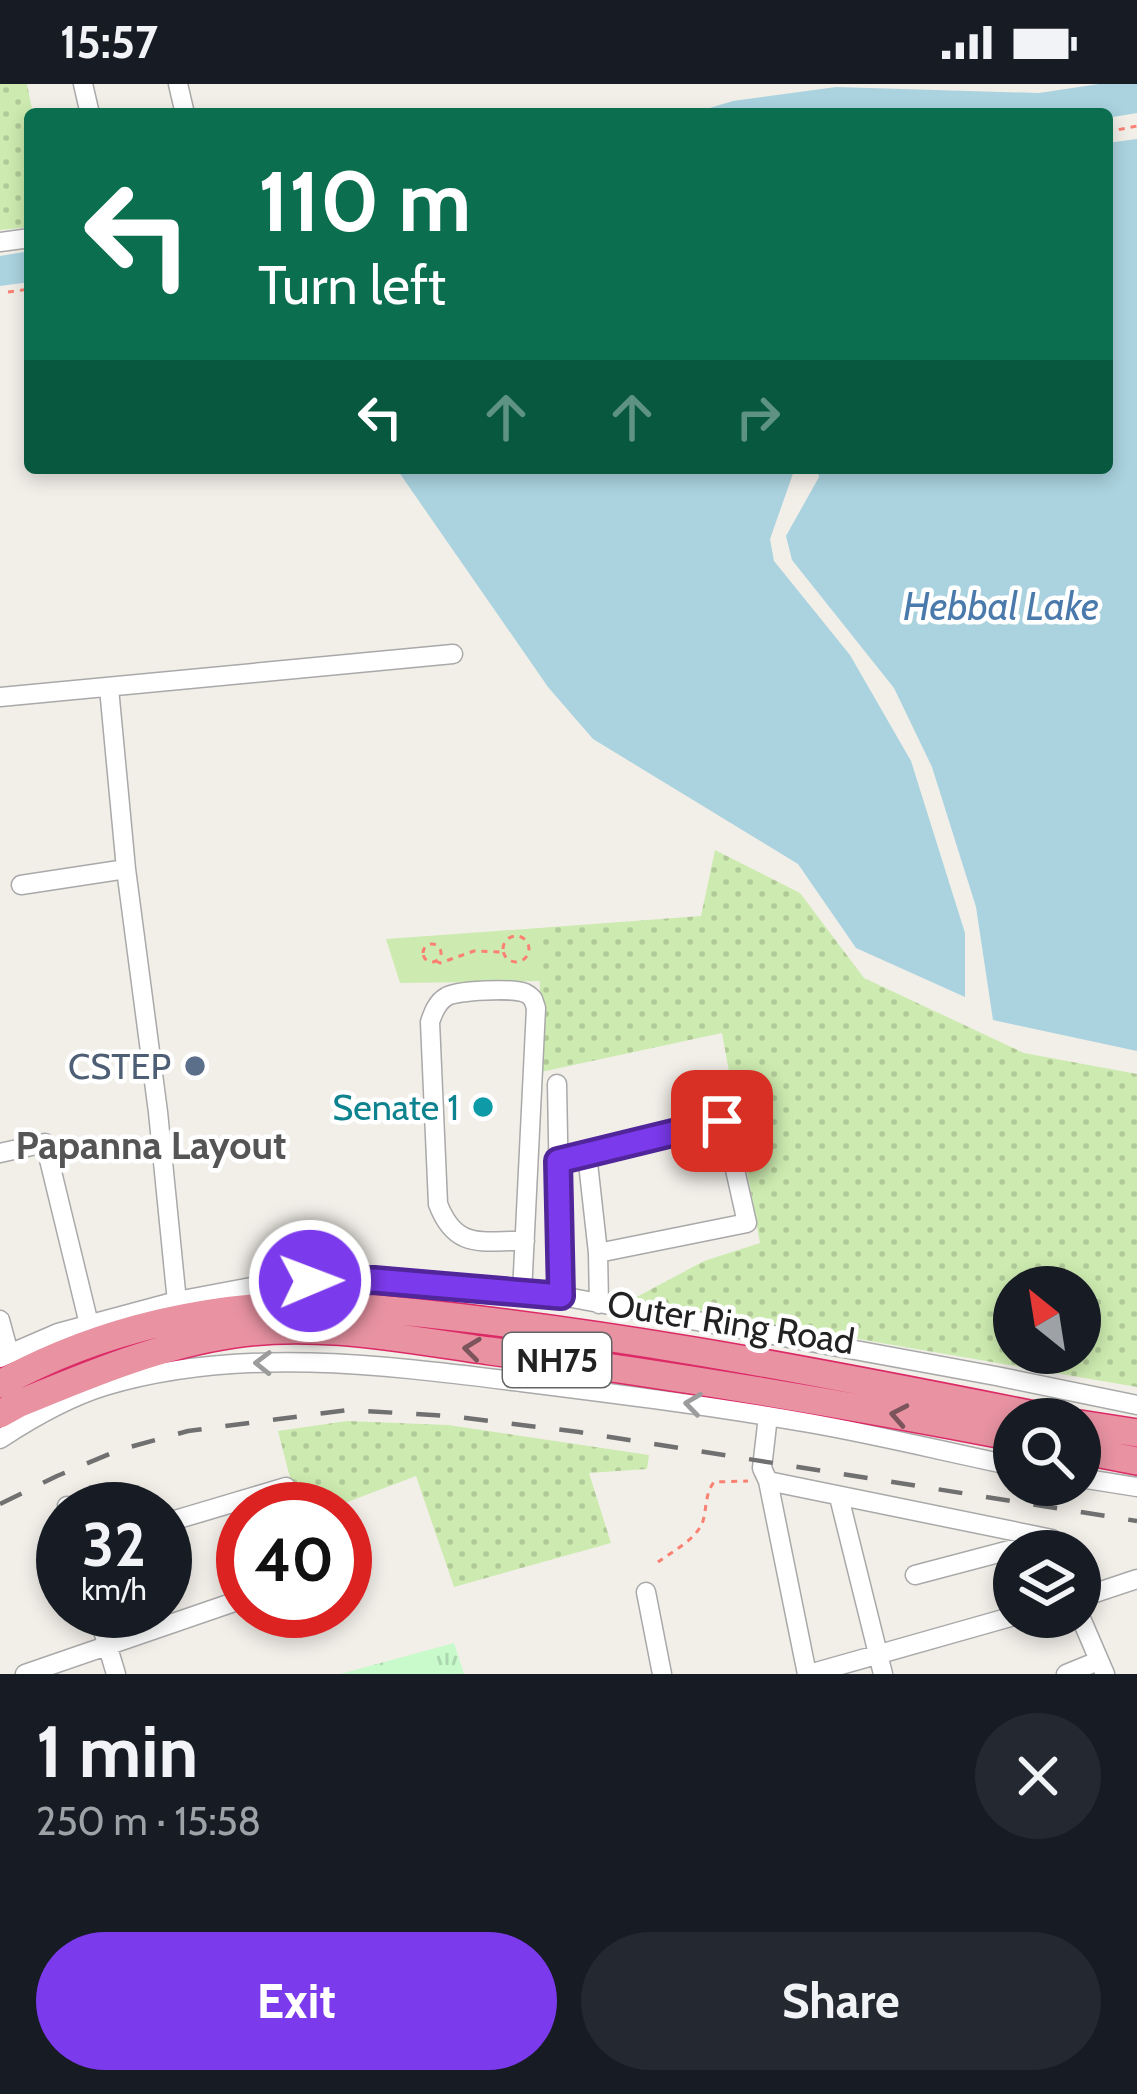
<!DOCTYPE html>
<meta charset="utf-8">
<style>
:root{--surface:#171b24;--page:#242831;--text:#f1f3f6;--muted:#9ea1a6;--accent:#7c3aed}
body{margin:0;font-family:Cabin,sans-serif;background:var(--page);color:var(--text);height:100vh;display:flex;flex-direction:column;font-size:45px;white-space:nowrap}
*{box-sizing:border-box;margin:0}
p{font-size:39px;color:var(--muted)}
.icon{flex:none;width:66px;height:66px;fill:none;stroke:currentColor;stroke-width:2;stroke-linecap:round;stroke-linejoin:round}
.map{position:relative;height:1590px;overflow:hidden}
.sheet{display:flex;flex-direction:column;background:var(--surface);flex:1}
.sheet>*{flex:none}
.top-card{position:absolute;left:24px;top:24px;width:1089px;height:366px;border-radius:12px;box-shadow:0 6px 18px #0003;background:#0b6e4f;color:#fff;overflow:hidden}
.needle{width:78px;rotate:330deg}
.fabs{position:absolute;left:993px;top:1182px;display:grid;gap:24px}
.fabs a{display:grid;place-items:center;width:108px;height:108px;border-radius:50%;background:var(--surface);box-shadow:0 6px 18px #0003;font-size:60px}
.speed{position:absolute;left:36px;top:1398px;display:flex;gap:24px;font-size:60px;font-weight:700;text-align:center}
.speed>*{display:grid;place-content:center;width:156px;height:156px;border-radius:50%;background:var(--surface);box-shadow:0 6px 18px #0003;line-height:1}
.speed small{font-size:30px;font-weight:400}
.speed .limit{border:18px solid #d22;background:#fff;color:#111}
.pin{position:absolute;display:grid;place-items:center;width:102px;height:102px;color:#fff;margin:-51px;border-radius:24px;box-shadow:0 6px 18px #0006}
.me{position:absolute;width:132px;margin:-66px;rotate:89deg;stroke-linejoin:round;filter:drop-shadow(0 0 9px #0008)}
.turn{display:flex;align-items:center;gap:42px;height:252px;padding:0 36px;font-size:54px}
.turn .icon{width:156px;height:156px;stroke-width:2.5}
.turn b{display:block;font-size:84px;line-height:102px}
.lanes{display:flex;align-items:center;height:114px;padding:0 36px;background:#0003;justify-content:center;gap:60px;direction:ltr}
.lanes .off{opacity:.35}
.round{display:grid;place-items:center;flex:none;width:126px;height:126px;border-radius:63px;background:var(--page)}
.headline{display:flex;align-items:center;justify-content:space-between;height:204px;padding:0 36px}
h1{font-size:72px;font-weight:700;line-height:90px}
.button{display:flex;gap:24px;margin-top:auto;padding:24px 36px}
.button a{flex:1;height:138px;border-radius:72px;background:var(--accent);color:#fff;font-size:48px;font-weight:700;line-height:138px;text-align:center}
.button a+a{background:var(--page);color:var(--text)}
.status{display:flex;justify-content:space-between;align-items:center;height:84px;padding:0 60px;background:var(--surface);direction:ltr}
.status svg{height:33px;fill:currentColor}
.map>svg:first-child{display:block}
.grass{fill:url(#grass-dots);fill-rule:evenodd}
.park{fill:url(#park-tufts)}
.garden{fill:#cdebb0}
.water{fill:#aad3df}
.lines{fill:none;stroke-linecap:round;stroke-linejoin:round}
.minor-casing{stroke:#a9a9a9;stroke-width:21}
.highway-casing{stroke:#dc2a67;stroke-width:30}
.path{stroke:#fa8072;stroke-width:3;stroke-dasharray:6 6;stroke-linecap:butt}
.minor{stroke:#fff;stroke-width:18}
.highway{stroke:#e892a2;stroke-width:27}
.rail{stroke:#707070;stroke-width:4.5;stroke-dasharray:24 24;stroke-linecap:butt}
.oneway{stroke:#7b545c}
.oneway2{stroke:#9c9c9c}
.route-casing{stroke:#51269a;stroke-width:30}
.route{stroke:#7c3aed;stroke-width:21}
.service-dot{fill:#5c6f8a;stroke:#fff;stroke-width:4.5}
.culture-dot{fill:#0f9aa8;stroke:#fff;stroke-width:4.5}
.labels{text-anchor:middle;stroke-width:9;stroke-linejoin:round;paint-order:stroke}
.shield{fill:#fff;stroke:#646464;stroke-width:3}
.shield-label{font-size:33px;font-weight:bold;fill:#222}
.service-label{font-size:36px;fill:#4e5e75;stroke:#fff;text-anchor:end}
.culture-label{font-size:36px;fill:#0d838f;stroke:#fff;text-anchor:end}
.street-label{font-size:36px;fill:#222;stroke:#fff}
.water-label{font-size:39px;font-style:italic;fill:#4a7aab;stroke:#fff}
.neighbourhood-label{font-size:39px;font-weight:bold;fill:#555;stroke:#fff}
</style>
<div class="status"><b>15:57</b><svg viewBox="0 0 49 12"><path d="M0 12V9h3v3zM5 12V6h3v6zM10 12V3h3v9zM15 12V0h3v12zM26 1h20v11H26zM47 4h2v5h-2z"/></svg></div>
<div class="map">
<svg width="1137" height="1590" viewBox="0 0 1137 1590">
<defs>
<pattern id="grass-dots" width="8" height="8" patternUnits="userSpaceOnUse" patternTransform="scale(3)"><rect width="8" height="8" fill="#cdebb0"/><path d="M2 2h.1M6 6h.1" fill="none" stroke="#b0c997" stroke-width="1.8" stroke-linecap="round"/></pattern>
<pattern id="park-tufts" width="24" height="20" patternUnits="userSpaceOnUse" patternTransform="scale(3)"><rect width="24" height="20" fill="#c8facc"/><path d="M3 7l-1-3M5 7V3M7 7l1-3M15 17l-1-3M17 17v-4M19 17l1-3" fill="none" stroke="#acd6af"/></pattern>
</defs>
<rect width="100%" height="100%" fill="#f2efe9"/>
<path class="grass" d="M 0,0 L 27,0 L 33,30 L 30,30 L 30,143 L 0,146 Z
M 715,766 L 800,809 L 864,894 L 1024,969 L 1137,990 L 1137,1303 L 631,1216 L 704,1177 L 760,1159 L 722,949 L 541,988 L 539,844 L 701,832 ZM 1014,1203 L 1080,1203 L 1080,1269 L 1014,1269 Z
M 347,1337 L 448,1341 L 649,1371 L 647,1385 L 589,1389 L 611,1459 L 454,1503 L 416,1392 L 329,1425 L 298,1425 L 278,1347 Z"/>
<path class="park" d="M 454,1559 L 464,1590 L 340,1590 Z"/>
<path class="garden" d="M 539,844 L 541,897 L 400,899 L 386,855 Z"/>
<path class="water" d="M 1099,0 L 1137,0 L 1137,29 L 1107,34 L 1107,30 L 690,30 L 733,17 L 836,3 L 1039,9 Z
M 1137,55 L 1137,967 L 993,936 L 976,823 L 932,683 L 894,604 L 792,476 L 786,452 L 819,393 L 817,384 L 1107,384 L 1107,59 Z
M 30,167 L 30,198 L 0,202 L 0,172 Z
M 396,384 L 795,384 L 770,455 L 774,477 L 850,571 L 911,677 L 965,849 L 965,913 L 856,864 L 798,780 L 593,655 L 548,603 Z"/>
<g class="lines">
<g class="minor-casing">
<path id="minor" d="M 83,0 L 90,30
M 178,0 L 185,30
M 0,158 L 30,154
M 109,604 L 126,785
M 0,613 L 453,570
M 21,801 L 126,785 L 158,1028 L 178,1228
M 557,1000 L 561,1212
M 0,1069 L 45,1059 L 89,1240
M 587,1070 L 598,1169
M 558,1077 L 717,1036 L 722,1037 L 725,1041 L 747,1139 L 598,1169 L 599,1220
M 522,1209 L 536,924 L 533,915 C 531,913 528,910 525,909 C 514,904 456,906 446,913 C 437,918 433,929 430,938 L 438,1120 C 456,1167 482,1156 525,1157
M 0,1236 L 9,1269
M 0,1274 L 58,1249 L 177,1217 L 278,1198 L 374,1196 L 561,1212 L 996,1292 L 1137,1321
M 768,1332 L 762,1384 L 768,1397 L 807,1590
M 0,1355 C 32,1334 69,1313 105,1302 C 239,1262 385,1281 521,1298 C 617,1310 713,1322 809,1339 C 878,1351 946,1368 1014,1382
M 1080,1394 L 1137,1403
M 768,1397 L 1052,1455
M 839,1413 L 883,1590
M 67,1422 L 68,1425
M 165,1439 L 286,1403
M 915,1491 L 1048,1456
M 646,1508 L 662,1590
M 1080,1514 L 1137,1495
M 97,1527 L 116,1590
M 1080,1532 L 1105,1590
M 25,1590 L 243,1515
M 809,1590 L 1014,1532
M 1066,1590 L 1098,1577"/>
</g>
<g class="highway-casing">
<path id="highway" d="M 0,1300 C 102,1244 216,1219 332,1221 C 575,1240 815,1287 1054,1335
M 0,1330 L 18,1320 C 88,1291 159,1261 235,1250 C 318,1237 408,1256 490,1267 C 667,1290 839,1319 1014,1353
M 1080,1340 L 1137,1349
M 1080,1366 L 1137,1377"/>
</g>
<path class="path" d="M 1107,48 L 1137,42
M 8,208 L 30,205
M503 865a13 13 0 1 1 26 0a13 13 0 1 1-26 0Z
M423 869a9 9 0 1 1 18 0a9 9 0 1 1-18 0Z
M 436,877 L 440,879 L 474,867 L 502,868
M 658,1478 C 673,1467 697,1455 703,1437 C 707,1422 705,1410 714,1398 L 748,1397"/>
<use href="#minor" class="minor"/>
<use href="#highway" class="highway"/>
<path class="rail" d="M 0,1420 L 57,1392 L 119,1366 L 188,1347 L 348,1326 L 449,1332 L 579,1348 L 1137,1437"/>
</g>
<defs><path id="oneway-chevron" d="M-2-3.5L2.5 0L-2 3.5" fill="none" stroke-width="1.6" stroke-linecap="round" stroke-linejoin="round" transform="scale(3)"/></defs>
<g class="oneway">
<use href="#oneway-chevron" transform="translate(472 1265) rotate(-173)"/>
<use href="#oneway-chevron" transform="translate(899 1331) rotate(-169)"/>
</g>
<g class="oneway2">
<use href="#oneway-chevron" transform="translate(263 1279) rotate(-179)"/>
<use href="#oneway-chevron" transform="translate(693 1320) rotate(-172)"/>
</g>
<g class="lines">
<g class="route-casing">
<path id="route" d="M 310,1197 L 374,1196 L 561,1212 L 558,1077 L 722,1037"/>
</g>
<use href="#route" class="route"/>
</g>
<circle class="service-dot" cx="195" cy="982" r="12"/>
<circle class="culture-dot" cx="483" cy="1023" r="12"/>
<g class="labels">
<rect class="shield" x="503" y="1249" width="108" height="54" rx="9"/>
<g class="shield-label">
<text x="557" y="1288">NH75</text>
</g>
<g class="service-label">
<text x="171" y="995">CSTEP</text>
</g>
<g class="culture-label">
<text x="459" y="1036">Senate 1</text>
</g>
<g class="street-label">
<text transform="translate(731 1238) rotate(9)" y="13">Outer Ring Road</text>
</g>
<g class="water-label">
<text x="1001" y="536">Hebbal Lake</text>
</g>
<g class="neighbourhood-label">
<text x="151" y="1075">Papanna Layout</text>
</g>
</g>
</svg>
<div class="fabs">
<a><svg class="needle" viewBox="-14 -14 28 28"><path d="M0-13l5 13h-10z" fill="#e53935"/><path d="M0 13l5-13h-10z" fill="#9ea1a6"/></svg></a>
<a><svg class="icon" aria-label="search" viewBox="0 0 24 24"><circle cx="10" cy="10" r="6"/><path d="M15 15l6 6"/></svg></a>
<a><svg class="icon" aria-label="layers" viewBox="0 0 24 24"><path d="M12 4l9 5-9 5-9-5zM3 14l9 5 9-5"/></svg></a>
</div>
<div class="speed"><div>32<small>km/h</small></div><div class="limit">40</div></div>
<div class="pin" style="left:722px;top:1037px;background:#d93025"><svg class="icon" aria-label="arrive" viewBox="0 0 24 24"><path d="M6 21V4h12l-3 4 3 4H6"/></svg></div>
<svg class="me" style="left:310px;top:1197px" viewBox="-20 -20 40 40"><circle r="17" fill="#7c3aed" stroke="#fff" stroke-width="3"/><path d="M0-11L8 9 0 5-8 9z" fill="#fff"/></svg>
<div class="top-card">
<div class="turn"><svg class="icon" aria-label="left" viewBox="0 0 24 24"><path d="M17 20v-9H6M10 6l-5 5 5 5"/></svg><div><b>110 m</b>Turn left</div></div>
<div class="lanes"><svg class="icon" aria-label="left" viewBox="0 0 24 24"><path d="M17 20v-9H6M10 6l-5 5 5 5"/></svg><svg class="icon off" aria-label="ahead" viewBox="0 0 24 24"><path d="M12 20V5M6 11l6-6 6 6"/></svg><svg class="icon off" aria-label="ahead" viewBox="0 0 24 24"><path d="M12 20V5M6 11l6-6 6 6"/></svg><svg class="icon off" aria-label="right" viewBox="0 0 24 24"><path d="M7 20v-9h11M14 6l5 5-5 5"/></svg></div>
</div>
</div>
<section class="sheet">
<div class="headline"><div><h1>1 min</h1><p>250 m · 15:58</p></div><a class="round"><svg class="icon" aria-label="close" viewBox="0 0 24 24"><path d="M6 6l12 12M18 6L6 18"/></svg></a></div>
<div class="button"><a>Exit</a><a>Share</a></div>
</section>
